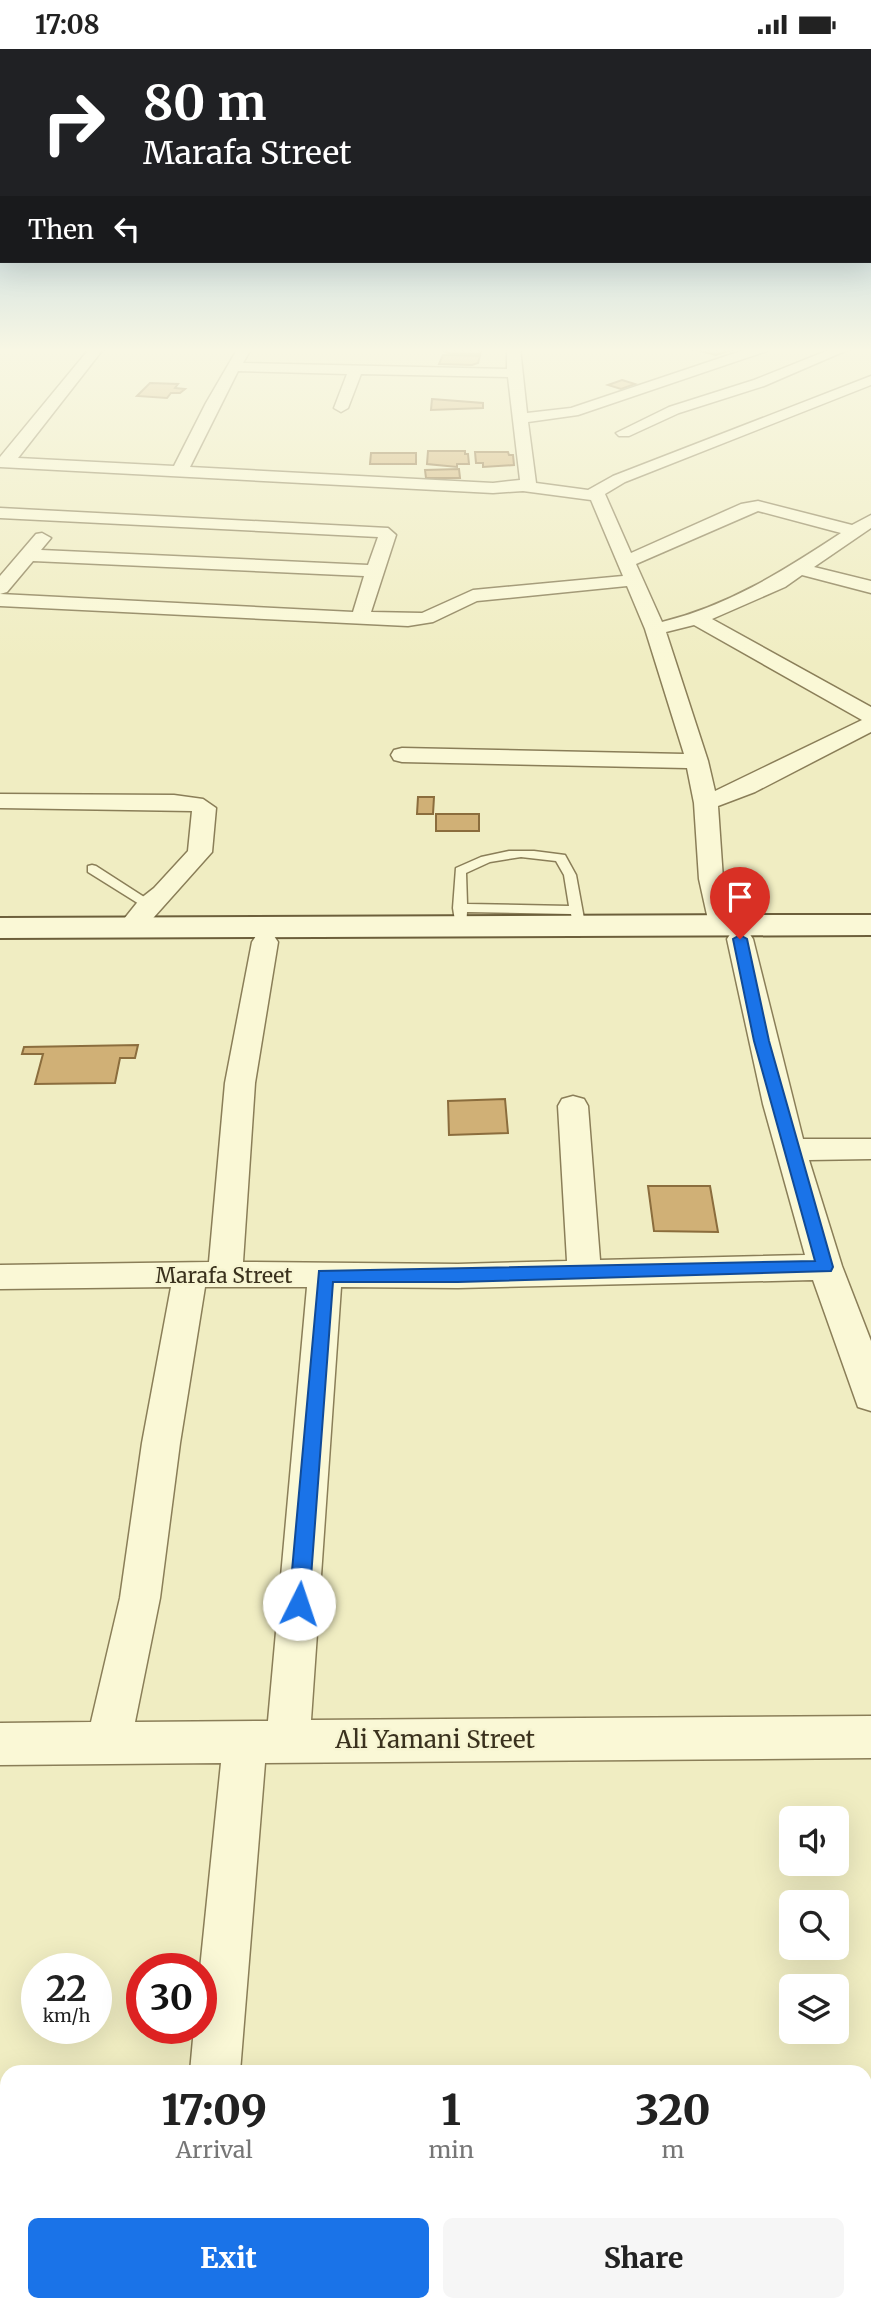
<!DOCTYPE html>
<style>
:root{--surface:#fff;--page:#f6f6f6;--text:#222;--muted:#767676;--accent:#1a73e8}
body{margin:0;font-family:Merriweather,serif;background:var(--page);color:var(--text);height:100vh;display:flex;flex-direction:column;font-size:26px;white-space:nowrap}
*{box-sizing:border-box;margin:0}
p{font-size:23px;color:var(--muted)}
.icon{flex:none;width:38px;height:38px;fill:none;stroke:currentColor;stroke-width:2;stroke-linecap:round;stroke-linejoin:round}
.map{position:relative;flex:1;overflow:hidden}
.sheet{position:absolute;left:0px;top:2016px;width:872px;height:247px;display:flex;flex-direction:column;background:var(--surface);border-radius:21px 21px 0 0;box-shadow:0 7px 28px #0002}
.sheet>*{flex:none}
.guide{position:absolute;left:0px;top:0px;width:872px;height:214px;box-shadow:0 7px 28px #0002;background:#202124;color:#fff;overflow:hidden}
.buttons{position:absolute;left:779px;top:1757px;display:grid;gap:14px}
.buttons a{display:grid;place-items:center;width:70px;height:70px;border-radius:10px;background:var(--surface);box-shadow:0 7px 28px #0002;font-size:35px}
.speed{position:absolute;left:21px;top:1904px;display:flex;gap:14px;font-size:35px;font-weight:700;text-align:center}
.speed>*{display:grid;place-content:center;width:91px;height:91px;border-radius:50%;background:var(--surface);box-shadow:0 7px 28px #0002;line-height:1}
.speed small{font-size:18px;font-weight:400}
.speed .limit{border:10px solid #d22;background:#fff;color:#111}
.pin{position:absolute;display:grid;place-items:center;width:60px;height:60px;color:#fff;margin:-72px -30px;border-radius:50% 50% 50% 0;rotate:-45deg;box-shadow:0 0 7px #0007}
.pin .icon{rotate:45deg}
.me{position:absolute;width:77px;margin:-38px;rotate:4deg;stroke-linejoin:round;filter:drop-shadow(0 0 5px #0008)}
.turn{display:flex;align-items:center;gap:24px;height:147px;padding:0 28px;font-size:32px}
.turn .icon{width:91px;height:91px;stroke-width:2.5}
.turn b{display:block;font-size:49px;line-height:60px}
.then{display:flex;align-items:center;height:66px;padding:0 28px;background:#0003;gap:14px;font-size:26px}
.eta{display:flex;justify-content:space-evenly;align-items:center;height:119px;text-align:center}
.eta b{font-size:42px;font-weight:800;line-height:49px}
.primary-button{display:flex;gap:14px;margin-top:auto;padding:14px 28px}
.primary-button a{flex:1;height:80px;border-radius:10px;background:var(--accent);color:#fff;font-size:28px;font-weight:800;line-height:80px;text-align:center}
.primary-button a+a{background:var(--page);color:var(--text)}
.status{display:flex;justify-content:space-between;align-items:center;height:49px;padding:0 35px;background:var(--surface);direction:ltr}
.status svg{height:19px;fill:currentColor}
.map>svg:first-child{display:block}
.building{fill:#d0b076;stroke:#8b6d3d;stroke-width:2}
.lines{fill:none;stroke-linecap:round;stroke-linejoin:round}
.lane-casing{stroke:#8a7e58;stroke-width:3}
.street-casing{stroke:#8a7e58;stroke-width:3}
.secondary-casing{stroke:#6c5f3b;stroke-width:4}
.lane{fill:#faf8d6;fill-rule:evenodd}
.street{fill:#faf8d6;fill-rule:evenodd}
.secondary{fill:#faf8d6;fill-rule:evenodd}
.route{fill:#1a73e8;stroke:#114b97;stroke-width:2}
.labels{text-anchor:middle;stroke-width:5;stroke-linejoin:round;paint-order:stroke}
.street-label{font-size:21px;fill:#3a311d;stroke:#f7f5d2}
.near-street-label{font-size:24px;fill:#3a311d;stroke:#f7f5d2}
</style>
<div class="status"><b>17:08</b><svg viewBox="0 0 49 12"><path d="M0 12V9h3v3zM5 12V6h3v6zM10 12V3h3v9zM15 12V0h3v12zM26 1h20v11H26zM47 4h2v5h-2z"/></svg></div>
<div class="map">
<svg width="871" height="2262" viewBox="0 0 871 2262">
<rect width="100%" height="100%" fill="#f0edc2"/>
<path class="building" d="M 444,299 L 482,299 L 480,305 L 448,304 L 443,302 Z
M 688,299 L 738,299 L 716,306 Z
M 443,306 L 480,307 L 478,314 L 472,316 L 439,315 Z
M 622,331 L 635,335 L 621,340 L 608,336 Z
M 150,334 L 178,335 L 175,339 L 185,340 L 180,344 L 171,344 L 167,349 L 137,347 Z
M 432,350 L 483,354 L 483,359 L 431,361 Z
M 428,402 L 465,402 L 465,405 L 468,405 L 469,415 L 457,415 L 457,418 L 427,415 Z
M 475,403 L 508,403 L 509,406 L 513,406 L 514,416 L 483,418 L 483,414 L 476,414 Z
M 371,404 L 416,404 L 416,415 L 370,415 Z
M 459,420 L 460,429 L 426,429 L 425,421 Z
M 418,748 L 434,748 L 433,765 L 417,765 Z
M 436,765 L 479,765 L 479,782 L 436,782 Z
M 138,996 L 135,1009 L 120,1009 L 115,1034 L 35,1035 L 43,1005 L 22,1005 L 24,998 Z
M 505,1050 L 508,1084 L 449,1086 L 448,1052 Z
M 648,1137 L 710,1137 L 718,1183 L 654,1182 Z
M 705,2256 L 765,2256 L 766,2262 L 706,2262 Z"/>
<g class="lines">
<g class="lane-casing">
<path id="lane" d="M 509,802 L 534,802 L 565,806 L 576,826 L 585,875 L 584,878 L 574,878 L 571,865 L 467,863 L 466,878 L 456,878 L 453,859 L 456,819 L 481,808 ZM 521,808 L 556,812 L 564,826 L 569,857 L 467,855 L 466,824 L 490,813 Z
M 92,816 L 96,817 L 155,855 L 154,858 L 144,858 L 88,823 L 88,817 Z"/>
</g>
<g class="street-casing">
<path id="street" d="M 90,299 L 104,299 L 18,409 L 174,417 L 206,354 L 238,299 L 251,300 L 243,314 L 507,320 L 507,299 L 520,299 L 527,364 L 571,359 L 750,299 L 768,299 L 767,302 L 578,366 L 528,373 L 536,434 L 588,441 L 613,427 L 871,327 L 871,336 L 625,433 L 605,445 L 631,504 L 741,455 L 758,452 L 852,476 L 871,466 L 871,479 L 814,518 L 871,532 L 871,544 L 802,526 L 785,538 L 712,570 L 871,658 L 871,683 L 755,743 L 718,757 L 723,830 L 735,875 L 731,881 L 722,883 L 713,881 L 709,875 L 699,830 L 694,754 L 687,719 L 402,713 L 394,711 L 391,706 L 394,701 L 402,699 L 684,705 L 645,580 L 627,537 L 477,552 L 433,573 L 408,577 L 0,557 L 0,545 L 353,563 L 364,527 L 33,512 L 7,543 L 0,545 L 0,527 L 36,485 L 42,484 L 51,489 L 41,501 L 368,516 L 378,488 L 0,469 L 0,459 L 388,479 L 396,486 L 371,563 L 422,564 L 473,541 L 623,527 L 591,451 L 523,442 L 493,444 L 0,418 L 0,408 ZM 238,322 L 347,325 L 334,359 L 341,363 L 348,359 L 361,325 L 508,328 L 520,431 L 493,434 L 190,418 ZM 758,462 L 841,484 C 783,522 730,556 662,573 L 636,515 ZM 694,576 L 862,671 L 715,742 L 708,712 L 666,583 Z
M 834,299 L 852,299 L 764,337 L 679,364 L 629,387 L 619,387 L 616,384 L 669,358 L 754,331 Z
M 0,745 L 174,746 L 203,750 L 216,759 L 212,803 L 138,886 L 129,888 L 120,886 L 116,880 L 140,850 L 154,839 L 188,802 L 192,762 L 0,759 Z
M 740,882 L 749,884 L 753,890 L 803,1090 L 871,1090 L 871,1110 L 809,1111 L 842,1217 L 871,1292 L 871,1362 L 858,1358 L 813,1231 L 458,1239 L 341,1238 L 311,1671 L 871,1667 L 871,1709 L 265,1714 L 240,2023 L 190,2023 L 194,1979 L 201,1979 L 200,1920 L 221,1714 L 0,1716 L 0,1674 L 91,1673 L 120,1549 L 142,1394 L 171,1238 L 0,1240 L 0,1216 L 209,1213 L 225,1034 L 252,893 L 256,887 L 265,885 L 274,887 L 278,893 L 255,1034 L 243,1213 L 458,1215 L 567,1212 L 558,1057 L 562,1050 L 573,1047 L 584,1050 L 588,1057 L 600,1211 L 805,1206 L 763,1055 L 727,890 L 731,884 ZM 205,1238 L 307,1238 L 268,1672 L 135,1673 L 160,1549 L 180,1394 Z
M 165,2256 L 221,2256 L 221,2262 L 165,2262 Z"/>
</g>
<g class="secondary-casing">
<path id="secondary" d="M 762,866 L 871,866 L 871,886 L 0,889 L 0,869 Z"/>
</g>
<use href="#lane" class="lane"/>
<use href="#street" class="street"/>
<use href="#secondary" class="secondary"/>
</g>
<linearGradient id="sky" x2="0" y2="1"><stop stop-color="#8dbad8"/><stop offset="0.49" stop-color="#f8f7e4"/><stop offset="1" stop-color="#f8f7e4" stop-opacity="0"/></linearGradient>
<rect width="871" height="615" fill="url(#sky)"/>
<path class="route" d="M 740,886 L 747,890 L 769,992 L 833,1218 L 831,1222 L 458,1233 L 333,1233 L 309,1555 L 306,1561 L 299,1564 L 292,1561 L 289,1555 L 319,1222 L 815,1212 L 754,992 L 733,890 Z"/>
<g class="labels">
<g class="street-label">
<text x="224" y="1234">Marafa Street</text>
</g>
<g class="near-street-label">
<text x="435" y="1699">Ali Yamani Street</text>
</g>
</g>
</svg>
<div class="buttons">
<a><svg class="icon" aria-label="sound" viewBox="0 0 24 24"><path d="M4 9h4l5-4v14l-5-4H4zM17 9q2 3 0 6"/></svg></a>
<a><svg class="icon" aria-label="search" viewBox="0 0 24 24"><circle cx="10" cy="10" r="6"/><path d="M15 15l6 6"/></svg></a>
<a><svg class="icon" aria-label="layers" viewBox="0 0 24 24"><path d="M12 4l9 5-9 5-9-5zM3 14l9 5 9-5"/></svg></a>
</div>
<div class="speed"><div>22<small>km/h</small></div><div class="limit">30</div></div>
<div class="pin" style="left:740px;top:890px;background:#d93025"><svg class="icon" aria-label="arrive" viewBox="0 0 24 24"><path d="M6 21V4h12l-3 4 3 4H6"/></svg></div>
<svg class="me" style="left:299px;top:1555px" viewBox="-20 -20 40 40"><circle r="19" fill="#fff"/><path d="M0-13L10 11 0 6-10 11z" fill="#1a73e8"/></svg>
<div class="guide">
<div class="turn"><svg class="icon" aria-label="right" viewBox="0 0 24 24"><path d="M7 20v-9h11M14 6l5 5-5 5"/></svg><div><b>80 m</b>Marafa Street</div></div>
<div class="then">Then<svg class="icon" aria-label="left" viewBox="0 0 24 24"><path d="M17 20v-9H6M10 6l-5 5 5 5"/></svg></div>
</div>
<section class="sheet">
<div class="eta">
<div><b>17:09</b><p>Arrival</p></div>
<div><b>1</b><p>min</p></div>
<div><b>320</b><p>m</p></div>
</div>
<div class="primary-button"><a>Exit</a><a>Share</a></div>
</section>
</div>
